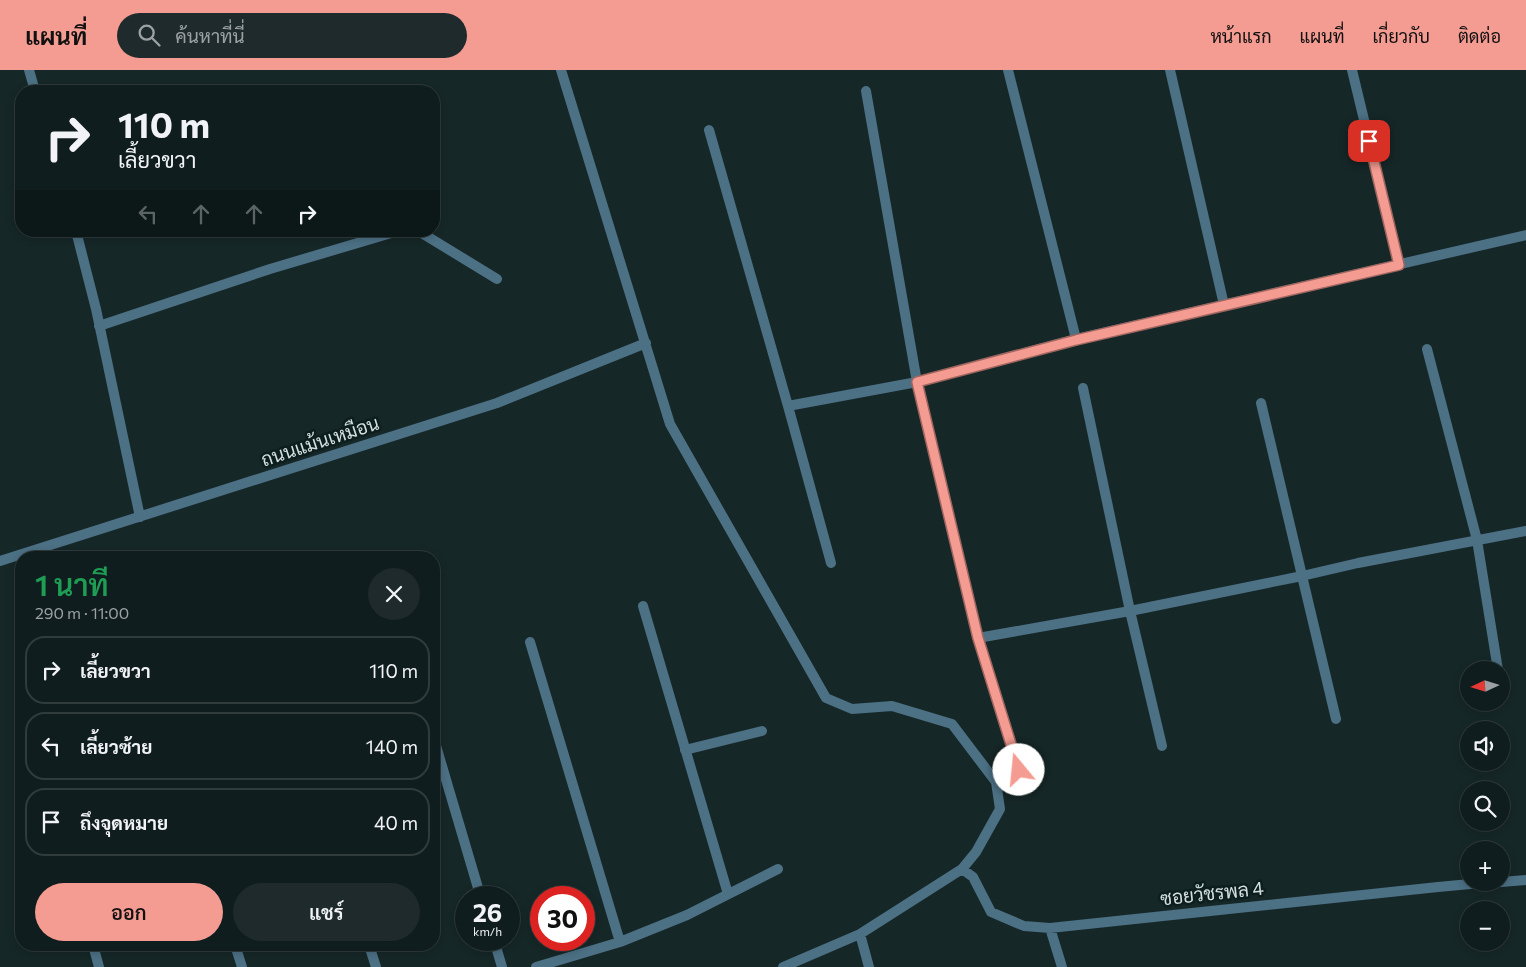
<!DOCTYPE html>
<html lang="th">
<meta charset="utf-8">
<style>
:root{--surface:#101d1e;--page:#1e2a2b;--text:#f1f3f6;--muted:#9ca2a4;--line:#303b3c;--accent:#f59c92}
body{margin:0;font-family:Commissioner,Sarabun,sans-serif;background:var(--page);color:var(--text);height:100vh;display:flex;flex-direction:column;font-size:19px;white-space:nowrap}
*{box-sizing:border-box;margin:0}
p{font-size:16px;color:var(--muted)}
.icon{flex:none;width:28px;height:28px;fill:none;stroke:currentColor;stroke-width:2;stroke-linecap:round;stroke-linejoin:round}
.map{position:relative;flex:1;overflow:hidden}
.sheet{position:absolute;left:15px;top:481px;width:425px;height:400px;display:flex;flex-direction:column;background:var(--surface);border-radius:20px;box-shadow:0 2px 8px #0003,0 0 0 1px var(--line)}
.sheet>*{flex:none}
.guide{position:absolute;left:15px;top:15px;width:425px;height:152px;border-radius:20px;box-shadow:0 2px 8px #0003,0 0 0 1px var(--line);background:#101d1e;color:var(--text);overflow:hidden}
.needle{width:32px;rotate:266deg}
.buttons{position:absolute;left:1460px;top:591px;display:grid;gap:10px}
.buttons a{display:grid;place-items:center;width:50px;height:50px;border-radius:50%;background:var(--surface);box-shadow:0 2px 8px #0003,0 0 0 1px var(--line);font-size:25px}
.speed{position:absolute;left:455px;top:816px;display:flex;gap:10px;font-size:25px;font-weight:700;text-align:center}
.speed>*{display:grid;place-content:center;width:65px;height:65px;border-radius:50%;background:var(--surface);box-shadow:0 2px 8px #0003,0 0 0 1px var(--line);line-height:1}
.speed small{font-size:12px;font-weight:400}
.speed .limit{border:8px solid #d22;background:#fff;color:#111}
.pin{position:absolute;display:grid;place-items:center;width:42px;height:42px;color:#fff;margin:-21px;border-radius:10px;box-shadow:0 2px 8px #0006}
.me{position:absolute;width:55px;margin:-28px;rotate:343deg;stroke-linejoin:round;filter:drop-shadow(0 0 4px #0008)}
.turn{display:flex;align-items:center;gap:18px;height:105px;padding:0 20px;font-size:22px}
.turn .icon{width:65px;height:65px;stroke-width:2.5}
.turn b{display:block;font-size:35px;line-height:42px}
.lanes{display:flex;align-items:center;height:48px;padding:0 20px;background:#0003;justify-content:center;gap:25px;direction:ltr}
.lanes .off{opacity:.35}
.round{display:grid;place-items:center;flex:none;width:52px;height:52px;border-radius:26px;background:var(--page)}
.head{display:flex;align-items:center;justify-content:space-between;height:85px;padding:0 20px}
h1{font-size:30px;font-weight:600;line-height:38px;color:#1e9e55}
.primary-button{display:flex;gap:10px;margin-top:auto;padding:10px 20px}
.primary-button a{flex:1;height:58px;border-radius:30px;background:var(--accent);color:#111;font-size:20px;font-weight:600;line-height:58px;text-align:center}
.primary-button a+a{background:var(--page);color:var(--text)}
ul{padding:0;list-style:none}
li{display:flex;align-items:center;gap:15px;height:68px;margin:0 10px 8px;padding:0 10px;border:2px solid var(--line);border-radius:20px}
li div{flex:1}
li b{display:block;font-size:19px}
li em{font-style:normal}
header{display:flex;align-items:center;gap:30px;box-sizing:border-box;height:70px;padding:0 25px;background:var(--accent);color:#111}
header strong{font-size:24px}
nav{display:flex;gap:28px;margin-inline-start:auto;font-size:18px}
.search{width:350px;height:45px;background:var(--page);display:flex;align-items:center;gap:12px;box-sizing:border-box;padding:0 18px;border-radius:28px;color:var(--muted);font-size:19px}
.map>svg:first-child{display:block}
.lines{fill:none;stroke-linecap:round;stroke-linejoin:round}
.street{stroke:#4c7084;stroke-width:10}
.route-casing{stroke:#9f655f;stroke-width:12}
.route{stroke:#f59c92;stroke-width:9}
.labels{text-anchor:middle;stroke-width:5;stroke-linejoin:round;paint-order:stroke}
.street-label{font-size:19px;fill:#d4dfdf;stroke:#0c1e1e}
</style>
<header>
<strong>แผนที่</strong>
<div class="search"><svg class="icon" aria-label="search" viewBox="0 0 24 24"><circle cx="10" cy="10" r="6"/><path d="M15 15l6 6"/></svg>ค้นหาที่นี่</div>
<nav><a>หน้าแรก</a><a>แผนที่</a><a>เกี่ยวกับ</a><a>ติดต่อ</a></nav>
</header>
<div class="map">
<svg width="1526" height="897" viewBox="0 0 1526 897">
<rect width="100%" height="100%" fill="#162728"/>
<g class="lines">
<path class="street" d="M 29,0 L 35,21
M 561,0 L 670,354 L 826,628 L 852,639 L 892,636 L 952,654 L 996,712 L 1000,739 L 976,782 L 962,799 L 860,864 L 783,897
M 1008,0 L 1076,269
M 1170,0 L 1224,235
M 1352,0 L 1399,195
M 866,21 L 917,312 L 978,568 L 1130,541 L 1302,506 L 1358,493 L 1526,461
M 709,60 L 788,336 L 917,312 L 1076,269 L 1526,165
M 76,161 L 96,239 L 140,447
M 406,161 L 420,162 L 497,209
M 99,256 L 270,199 L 398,161
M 1427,279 L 1477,470 L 1498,600
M 1083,318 L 1130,541 L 1162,676
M 1261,333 L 1336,649
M 788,336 L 831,493
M 0,491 L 497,333 L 646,273
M 643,536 L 728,824
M 978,568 L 1019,700
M 530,572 L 620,872
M 434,669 L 481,828
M 685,680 L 762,661
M 962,799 L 973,807 L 991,842 L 1024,856 L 1050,858 L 1438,817 L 1492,812
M 1501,812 L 1526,810
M 1050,858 L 1062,897
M 860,864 L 869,897
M 494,870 L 502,897
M 93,875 L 99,897
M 235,875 L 242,897
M 369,875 L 376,897
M 536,897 L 620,872 L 687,845 L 778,799"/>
</g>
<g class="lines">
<g class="route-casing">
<path id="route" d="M 1019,700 L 978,568 L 917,312 L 1076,270 L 1399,195 L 1369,71"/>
</g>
<use href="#route" class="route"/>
</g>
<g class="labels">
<g class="street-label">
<text transform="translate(320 371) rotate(-18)" y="7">ถนนแม้นเหมือน</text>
<text transform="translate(1212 823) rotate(-6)" y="7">ซอยวัชรพล 4</text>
</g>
</g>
</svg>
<div class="buttons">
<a><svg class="needle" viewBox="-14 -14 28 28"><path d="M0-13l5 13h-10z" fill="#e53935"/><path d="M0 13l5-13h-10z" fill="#9ca2a4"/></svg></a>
<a><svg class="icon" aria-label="sound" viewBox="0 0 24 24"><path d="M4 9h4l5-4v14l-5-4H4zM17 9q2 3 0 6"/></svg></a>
<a><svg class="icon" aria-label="search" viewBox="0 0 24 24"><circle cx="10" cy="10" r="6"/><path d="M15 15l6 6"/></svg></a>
<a>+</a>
<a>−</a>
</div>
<div class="speed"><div>26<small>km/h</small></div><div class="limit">30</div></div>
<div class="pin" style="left:1369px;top:71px;background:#d93025"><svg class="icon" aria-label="arrive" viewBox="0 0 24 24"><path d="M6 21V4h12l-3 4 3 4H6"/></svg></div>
<svg class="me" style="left:1019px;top:700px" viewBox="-20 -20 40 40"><circle r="19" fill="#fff"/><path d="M0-13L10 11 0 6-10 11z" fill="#f59c92"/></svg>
<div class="guide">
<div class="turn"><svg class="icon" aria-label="right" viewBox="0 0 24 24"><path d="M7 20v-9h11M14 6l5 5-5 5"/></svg><div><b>110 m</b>เลี้ยวขวา</div></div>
<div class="lanes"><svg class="icon off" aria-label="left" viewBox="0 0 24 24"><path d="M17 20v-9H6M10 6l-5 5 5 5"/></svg><svg class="icon off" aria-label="ahead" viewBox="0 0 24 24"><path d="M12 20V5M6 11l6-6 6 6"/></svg><svg class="icon off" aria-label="ahead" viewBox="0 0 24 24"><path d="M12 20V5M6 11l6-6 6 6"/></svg><svg class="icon" aria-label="right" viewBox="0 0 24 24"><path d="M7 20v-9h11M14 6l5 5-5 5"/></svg></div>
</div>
<section class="sheet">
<div class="head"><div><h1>1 นาที</h1><p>290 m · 11:00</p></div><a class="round"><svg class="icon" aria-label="close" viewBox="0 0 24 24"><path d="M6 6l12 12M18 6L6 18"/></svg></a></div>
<ul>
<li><svg class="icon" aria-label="right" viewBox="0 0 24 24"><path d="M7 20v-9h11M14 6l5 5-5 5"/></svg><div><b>เลี้ยวขวา</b></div><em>110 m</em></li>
<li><svg class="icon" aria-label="left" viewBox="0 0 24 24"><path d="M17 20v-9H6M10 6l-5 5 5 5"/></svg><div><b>เลี้ยวซ้าย</b></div><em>140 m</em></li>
<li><svg class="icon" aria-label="arrive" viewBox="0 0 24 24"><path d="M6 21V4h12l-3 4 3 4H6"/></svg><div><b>ถึงจุดหมาย</b></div><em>40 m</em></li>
</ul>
<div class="primary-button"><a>ออก</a><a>แชร์</a></div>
</section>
</div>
